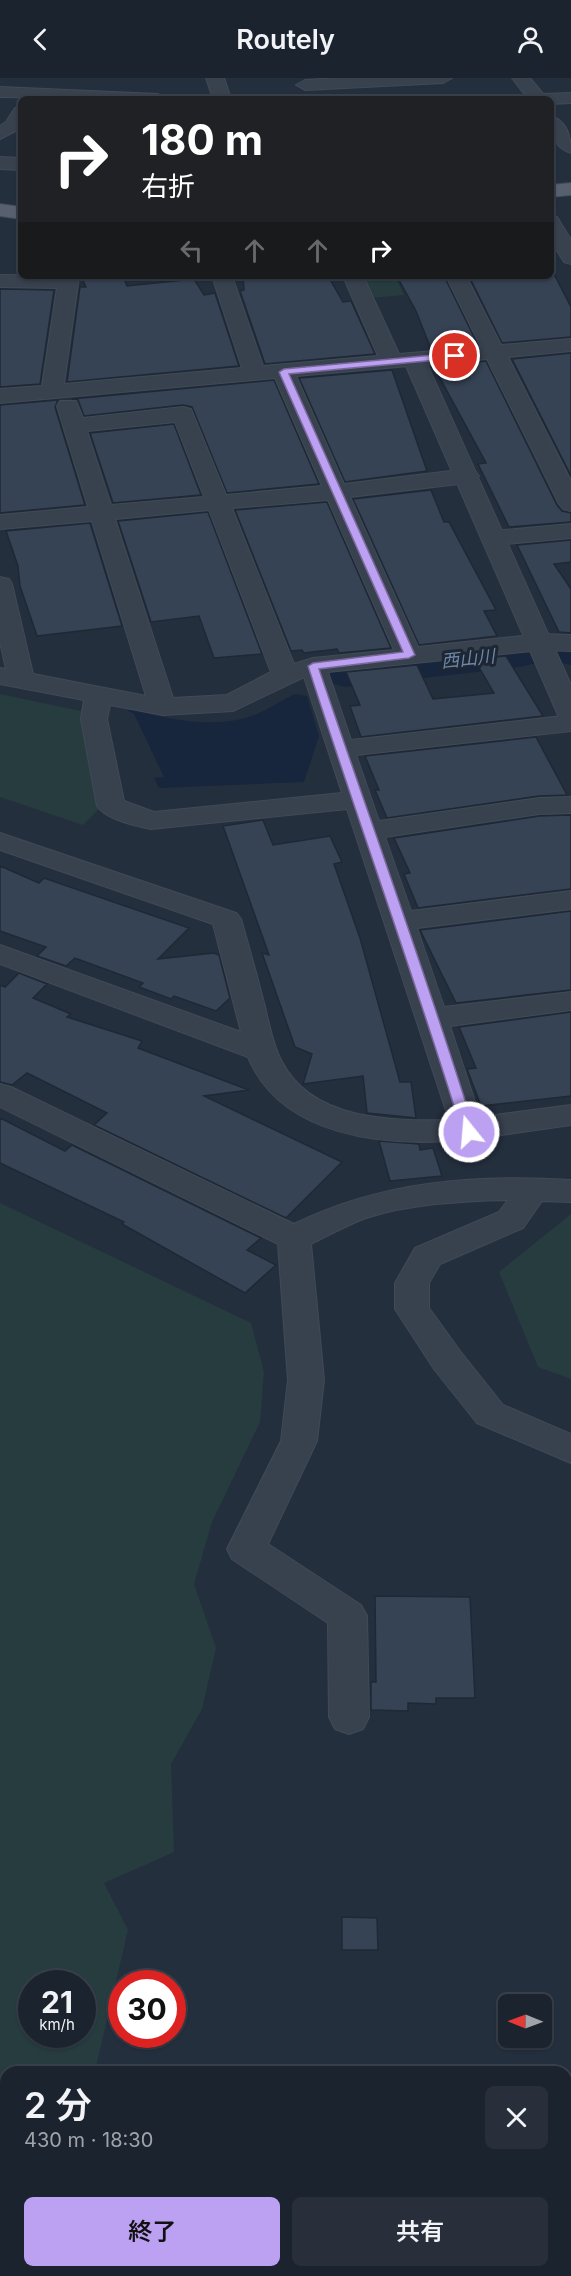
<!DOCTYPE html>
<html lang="ja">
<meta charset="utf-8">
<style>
:root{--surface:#1b232e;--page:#282f3a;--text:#f1f3f6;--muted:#a0a4aa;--line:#39404a;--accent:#bca0f2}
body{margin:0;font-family:Inter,"Noto Sans JP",sans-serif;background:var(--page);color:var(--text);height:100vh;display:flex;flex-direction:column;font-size:22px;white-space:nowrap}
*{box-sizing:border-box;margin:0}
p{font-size:20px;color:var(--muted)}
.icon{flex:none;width:33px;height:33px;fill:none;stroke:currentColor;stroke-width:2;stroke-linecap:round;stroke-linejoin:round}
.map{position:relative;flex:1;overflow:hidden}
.side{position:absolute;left:0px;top:1988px;width:572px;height:212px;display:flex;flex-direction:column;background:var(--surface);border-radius:18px 18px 0 0;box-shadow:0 2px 4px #0004,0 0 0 2px var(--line)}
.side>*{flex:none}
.top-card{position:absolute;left:18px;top:18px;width:536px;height:183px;border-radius:9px;box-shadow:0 2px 4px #0004,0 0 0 2px var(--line);background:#202124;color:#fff;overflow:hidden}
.needle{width:39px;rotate:271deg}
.controls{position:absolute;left:498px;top:1916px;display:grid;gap:12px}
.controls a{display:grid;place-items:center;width:54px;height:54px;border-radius:9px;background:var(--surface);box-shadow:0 2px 4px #0004,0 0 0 2px var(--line);font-size:30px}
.speed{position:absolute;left:18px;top:1892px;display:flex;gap:12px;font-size:30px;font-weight:700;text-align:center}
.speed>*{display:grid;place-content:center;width:78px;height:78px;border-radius:50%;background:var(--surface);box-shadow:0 2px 4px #0004,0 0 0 2px var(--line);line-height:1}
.speed small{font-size:15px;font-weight:400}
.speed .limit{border:9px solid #d22;background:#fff;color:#111}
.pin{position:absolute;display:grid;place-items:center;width:51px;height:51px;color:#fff;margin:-26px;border:3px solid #fff;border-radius:50%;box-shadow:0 2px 6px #0007}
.me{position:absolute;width:66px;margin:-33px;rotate:343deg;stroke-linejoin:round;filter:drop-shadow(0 0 4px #0008)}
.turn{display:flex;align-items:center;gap:21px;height:126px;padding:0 24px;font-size:27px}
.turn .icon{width:78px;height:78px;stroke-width:2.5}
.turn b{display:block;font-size:42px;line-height:51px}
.lanes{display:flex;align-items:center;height:57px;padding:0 24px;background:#0003;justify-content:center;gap:30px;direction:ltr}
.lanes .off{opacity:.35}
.round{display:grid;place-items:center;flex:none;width:63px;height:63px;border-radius:9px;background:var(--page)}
.head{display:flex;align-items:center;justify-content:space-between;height:102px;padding:0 24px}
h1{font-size:36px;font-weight:600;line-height:45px}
.action{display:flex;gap:12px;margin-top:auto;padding:12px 24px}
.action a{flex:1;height:69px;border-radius:9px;background:var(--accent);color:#111;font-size:24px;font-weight:600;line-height:69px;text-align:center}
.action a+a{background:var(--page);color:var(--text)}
header{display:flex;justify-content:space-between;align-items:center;height:78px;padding:0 24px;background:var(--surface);font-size:27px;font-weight:600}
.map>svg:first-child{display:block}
.green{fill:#263c3f;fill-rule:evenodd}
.water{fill:#17263c}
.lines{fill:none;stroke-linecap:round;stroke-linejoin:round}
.river{fill:#17263c;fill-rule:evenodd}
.building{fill:#364354;stroke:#1f2835;stroke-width:1.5}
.minor-casing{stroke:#414a57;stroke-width:2}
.tertiary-casing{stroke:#414a57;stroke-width:2}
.primary-casing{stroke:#414a57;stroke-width:2}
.minor{fill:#38414e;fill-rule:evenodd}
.tertiary{fill:#38414e;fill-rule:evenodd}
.primary{fill:#56606e;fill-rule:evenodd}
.route{fill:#bca0f2;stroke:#7a689d;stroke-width:1.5}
.labels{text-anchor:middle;stroke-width:6;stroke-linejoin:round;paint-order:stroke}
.far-water-label{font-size:18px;font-style:italic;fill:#6d86a8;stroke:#1d2633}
</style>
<header><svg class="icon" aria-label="back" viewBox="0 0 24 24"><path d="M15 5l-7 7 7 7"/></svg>Routely<svg class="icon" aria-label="person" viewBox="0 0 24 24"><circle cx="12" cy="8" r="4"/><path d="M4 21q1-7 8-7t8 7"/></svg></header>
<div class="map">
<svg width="571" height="2198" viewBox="0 0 571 2198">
<rect width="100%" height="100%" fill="#242f3e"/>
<path class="green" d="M 360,198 L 395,198 L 404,217 L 369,220 Z
M 0,616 L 81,633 L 99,731 L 83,747 L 0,719 Z
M 0,1125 L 251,1245 L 264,1294 L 260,1344 L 212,1444 L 194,1506 L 216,1570 L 202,1631 L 171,1686 L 174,1774 L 104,1805 L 128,1852 L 95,1993 L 6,1994 L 6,2193 L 566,2193 L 566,2120 L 571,2123 L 571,2198 L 0,2198 ZM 32,1905 L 82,1905 L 82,1956 L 32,1956 Z
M 571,1136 L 571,1301 L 538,1289 L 499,1194 Z"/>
<path class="water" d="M 295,616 L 307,618 L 319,658 L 304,704 L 159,710 L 154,700 L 164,699 L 134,636 L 128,633 L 131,631 C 165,641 210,650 245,640 C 262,636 280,623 295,616 Z"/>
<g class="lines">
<path class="river" d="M 571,559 L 571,587 L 553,583 L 546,573 L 553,563 Z
M 520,561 L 537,565 L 544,575 L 537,585 L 520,589 L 345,609 L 328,604 L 321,594 L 328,584 L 345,579 Z"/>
</g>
<path class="building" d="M 123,198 L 127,208 L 194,201 L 204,217 L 215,215 L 239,288 L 67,304 L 80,209 L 86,209 L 82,200 Z
M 243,198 L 328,198 L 343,224 L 351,223 L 375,276 L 265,286 L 240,213 L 244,212 Z
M 405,198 L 444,198 L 478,267 L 431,271 L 416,233 L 399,202 L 407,202 Z
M 469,198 L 555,198 L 571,229 L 571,259 L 502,265 Z
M 0,211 L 54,212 L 40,306 L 0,309 Z
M 571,275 L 571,398 L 512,281 Z
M 486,283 L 557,427 L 562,433 L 571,435 L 571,444 L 509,449 L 478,386 L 486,385 L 434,289 Z
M 392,292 L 427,393 L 345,404 L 299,300 Z
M 274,302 L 319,406 L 227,415 L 192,329 L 183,327 L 84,338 L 78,322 L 72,321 Z
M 58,322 L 55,329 L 85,427 L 0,435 L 0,327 Z
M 174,346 L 201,417 L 113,425 L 90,355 Z
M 431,412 L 444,444 L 449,444 L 496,532 L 484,533 L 497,558 L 419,567 L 353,421 Z
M 327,424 L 391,570 L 339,575 L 337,571 L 304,575 L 302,572 L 291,573 L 235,432 Z
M 208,434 L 262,576 L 214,580 L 199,538 L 151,544 L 118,443 Z
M 90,445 L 122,548 L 37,558 L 20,508 L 18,488 L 6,453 Z
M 571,462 L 571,484 L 554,486 L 571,511 L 571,555 L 559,554 L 517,467 Z
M 506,578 L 543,638 L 361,659 L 350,628 L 360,627 L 346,594 L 417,587 L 433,621 L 494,615 L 474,581 Z
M 536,659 L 567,717 L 539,718 L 387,740 L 375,712 L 379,712 L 365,678 Z
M 571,737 L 571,811 L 418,830 L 404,796 L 410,795 L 394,760 L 539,738 Z
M 263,742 L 273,767 L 330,758 L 342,784 L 334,786 L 360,860 L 400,1004 L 411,1004 L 416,1040 L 367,1035 L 363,998 L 303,1006 L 312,976 L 295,969 L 262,875 L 269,877 L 223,748 Z
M 0,788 L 39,805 L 44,800 L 189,850 L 158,881 L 214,875 L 219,877 L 230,920 L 216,933 L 174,918 L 171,921 L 139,909 L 143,905 L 75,880 L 66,888 L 37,878 L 46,869 L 0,853 Z
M 571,833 L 571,912 L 456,925 L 420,852 Z
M 19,895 L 47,906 L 33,920 L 71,936 L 67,939 L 142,963 L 138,970 L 249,1012 L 204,1018 L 342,1084 L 286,1140 L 94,1047 L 107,1035 L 27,995 L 12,1007 L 0,1004 L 0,907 L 5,909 Z
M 571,934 L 571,1018 L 481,1028 L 467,991 L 476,990 L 459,949 Z
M 0,1040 L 65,1073 L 72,1067 L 261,1160 L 247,1172 L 276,1187 L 245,1215 L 122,1146 L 124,1144 L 0,1085 Z
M 379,1063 L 419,1066 L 420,1072 L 433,1070 L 442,1098 L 390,1103 Z
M 375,1518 L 470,1519 L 475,1620 L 436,1620 L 436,1626 L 408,1625 L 408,1633 L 371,1632 L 371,1604 L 376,1604 Z
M 342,1839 L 377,1840 L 378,1872 L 342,1872 Z"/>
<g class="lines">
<g class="minor-casing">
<path id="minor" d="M 206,0 L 224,0 L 231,21 L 213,21 Z
M 338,0 L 452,0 L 443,5 L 305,12 L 296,7 L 305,2 Z
M 512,0 L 530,0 L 543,16 L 571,15 L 571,25 L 550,26 L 550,21 L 528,21 Z
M 0,9 L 158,16 L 167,21 L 0,19 Z
M 21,29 L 21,50 L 0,61 L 0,48 L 6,44 L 15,30 Z
M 550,38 C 567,42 571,60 571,75 C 554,70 550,53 550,38 Z
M 0,79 L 21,80 L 21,92 L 0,91 Z
M 550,137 L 557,139 L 571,162 L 571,186 L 564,184 L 550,161 Z
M 0,197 L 79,198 L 64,306 L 242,290 L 212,198 L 232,198 L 263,288 L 378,278 L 343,198 L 363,198 L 399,276 L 481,269 L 446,198 L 466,198 L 501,267 L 571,261 L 571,273 L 508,279 L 571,403 L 571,433 L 563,431 L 559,426 L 487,281 L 296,298 L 344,406 L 467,391 L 475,393 L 479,398 L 475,403 L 467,405 L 350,419 L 418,569 L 541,556 L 571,557 L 571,573 L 541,572 L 328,594 L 351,662 L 571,637 L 571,653 L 356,677 L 379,743 L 539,720 L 571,719 L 571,735 L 539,736 L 385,759 L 411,833 L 571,813 L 571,831 L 417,850 L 444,929 L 571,914 L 571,932 L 450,948 L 480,1039 L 571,1027 L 571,1047 L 481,1060 L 469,1065 L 461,1062 C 385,1069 281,1059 248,979 L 0,886 L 0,867 L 241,954 L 213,846 L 0,772 L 0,755 L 236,835 L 241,841 C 249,869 257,897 264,925 C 269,944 272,965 281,982 C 311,1043 392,1043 449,1042 L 347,731 L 151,751 C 135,748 106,741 97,728 L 81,641 L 84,622 L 0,606 L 0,590 L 6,591 L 0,564 L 0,499 L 9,501 L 12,506 L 33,596 L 146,618 L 92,443 L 0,451 L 0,437 L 88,429 L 57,328 L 60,323 L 76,323 L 83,340 L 183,329 L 191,331 L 226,417 L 322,408 L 275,300 L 0,325 L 0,311 L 42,308 L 57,210 L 0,209 ZM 175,344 L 204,419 L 111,427 L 87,353 ZM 328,422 L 394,572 L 313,580 L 294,586 L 232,430 ZM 209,432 L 271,594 L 227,617 L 173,620 L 115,441 ZM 304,599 L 342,715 L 154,734 L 124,723 L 107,641 L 110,627 L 163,637 L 233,633 Z
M 571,446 L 571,460 L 494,467 L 485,465 L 482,460 L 485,455 L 494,453 Z
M 0,1006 L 11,1009 L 294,1146 C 381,1103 476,1096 571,1102 L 571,1124 L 542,1123 L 523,1150 L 440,1186 L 429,1205 L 429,1230 L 460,1273 L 503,1327 L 571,1356 L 571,1385 L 477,1345 L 434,1291 L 395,1231 L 395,1205 L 415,1170 L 499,1134 L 508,1122 C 461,1123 410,1126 366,1140 C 347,1147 329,1157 311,1166 L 324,1302 L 317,1363 L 268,1466 L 361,1527 L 367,1538 L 369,1639 L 363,1651 L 349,1656 L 335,1651 L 329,1639 L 328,1545 L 232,1481 L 227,1471 L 281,1363 L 288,1302 L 278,1166 L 0,1029 Z"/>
</g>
<g class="tertiary-casing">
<path id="tertiary" d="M 414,275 L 422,276 L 425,281 L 571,607 L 571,645 L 562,643 L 558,637 L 403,281 L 406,276 Z"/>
</g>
<g class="primary-casing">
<path id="primary" d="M 571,105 L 571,117 L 550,119 L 550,107 Z
M 0,126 L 21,129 L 21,141 L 0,138 Z"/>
</g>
<use href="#minor" class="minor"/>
<use href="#tertiary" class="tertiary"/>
<use href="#primary" class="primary"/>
</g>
<path class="route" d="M 455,275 L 459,278 L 458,280 L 289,296 L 415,577 L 409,580 L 319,591 C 371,745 427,898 475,1054 L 469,1058 L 462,1054 C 414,897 358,744 308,588 L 313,585 L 403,574 L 279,294 L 284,291 Z"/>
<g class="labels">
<g class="far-water-label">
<text transform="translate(468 581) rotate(-6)" y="6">西山川</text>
</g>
</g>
</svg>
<div class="controls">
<a><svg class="needle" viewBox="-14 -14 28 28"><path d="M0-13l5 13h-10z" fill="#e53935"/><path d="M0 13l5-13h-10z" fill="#a0a4aa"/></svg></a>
</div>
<div class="speed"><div>21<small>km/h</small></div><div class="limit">30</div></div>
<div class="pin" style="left:455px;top:278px;background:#d93025"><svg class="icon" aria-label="arrive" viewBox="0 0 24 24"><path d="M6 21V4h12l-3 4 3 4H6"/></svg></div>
<svg class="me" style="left:469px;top:1054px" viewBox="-20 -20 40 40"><circle r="17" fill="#bca0f2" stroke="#fff" stroke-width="3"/><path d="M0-11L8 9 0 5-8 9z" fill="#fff"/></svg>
<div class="top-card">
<div class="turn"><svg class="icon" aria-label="right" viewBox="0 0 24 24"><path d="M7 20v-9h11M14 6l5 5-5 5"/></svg><div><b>180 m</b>右折</div></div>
<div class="lanes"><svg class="icon off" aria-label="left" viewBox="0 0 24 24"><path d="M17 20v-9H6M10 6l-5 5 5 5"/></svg><svg class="icon off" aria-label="ahead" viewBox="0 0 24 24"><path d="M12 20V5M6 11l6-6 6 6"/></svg><svg class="icon off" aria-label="ahead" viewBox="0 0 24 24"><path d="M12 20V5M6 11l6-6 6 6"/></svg><svg class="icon" aria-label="right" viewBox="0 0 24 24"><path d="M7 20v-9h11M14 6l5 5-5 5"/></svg></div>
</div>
<section class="side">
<div class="head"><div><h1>2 分</h1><p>430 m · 18:30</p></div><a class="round"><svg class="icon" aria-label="close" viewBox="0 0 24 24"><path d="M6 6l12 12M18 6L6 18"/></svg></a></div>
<div class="action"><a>終了</a><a>共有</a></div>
</section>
</div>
